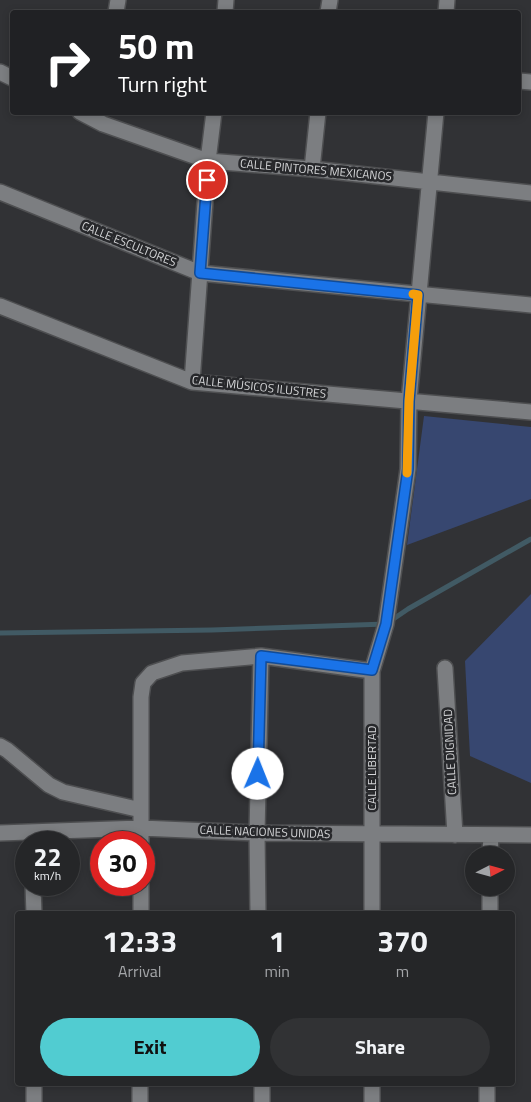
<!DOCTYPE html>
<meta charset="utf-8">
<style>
:root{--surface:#252628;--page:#313234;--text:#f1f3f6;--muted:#a3a5a8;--line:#424345;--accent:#51ccd1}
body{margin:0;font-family:"Titillium Web",sans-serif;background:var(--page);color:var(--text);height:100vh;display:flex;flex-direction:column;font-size:19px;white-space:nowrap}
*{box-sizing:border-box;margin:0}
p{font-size:16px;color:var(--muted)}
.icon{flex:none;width:28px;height:28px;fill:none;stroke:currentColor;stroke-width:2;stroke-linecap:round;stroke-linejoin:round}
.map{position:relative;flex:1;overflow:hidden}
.sheet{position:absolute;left:15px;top:911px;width:500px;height:175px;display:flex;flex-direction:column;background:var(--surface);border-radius:5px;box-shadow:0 2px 8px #0003,0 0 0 1px var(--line)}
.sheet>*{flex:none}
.guide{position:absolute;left:10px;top:10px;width:511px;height:105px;border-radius:5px;box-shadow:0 2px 8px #0003,0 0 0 1px var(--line);background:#202124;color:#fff;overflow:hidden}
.needle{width:32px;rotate:84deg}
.fabs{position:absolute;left:465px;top:846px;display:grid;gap:10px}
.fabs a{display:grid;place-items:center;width:50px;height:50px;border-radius:50%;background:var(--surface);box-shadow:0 2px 8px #0003,0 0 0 1px var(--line);font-size:25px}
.speed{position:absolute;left:15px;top:831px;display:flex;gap:10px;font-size:25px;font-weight:700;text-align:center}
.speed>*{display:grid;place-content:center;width:65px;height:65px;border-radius:50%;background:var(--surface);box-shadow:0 2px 8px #0003,0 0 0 1px var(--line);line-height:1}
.speed small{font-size:12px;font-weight:400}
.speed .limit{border:8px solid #d22;background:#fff;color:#111}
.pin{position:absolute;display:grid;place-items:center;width:42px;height:42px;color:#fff;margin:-21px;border:2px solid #fff;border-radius:50%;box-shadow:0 1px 5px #0007}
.me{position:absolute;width:55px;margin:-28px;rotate:1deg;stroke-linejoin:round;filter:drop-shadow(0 0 4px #0008)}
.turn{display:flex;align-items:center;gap:18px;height:105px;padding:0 25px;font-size:22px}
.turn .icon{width:65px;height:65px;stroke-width:2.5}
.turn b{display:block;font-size:35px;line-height:42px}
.eta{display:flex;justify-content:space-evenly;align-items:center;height:85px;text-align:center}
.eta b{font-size:30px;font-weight:700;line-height:35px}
.primary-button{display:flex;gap:10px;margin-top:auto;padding:10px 25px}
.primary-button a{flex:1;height:58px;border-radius:30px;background:var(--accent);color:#111;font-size:20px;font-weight:700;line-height:58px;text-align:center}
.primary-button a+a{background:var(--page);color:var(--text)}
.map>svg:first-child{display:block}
.green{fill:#374770}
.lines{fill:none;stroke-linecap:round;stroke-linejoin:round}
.stream{stroke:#415a64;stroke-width:5}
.street-casing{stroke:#4e4f51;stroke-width:18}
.street{stroke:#7c7e81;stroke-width:15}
.route-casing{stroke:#114b97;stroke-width:12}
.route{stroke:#1a73e8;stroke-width:9}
.slow{stroke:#f59e0b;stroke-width:9}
.labels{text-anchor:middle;stroke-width:5;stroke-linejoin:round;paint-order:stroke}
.street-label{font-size:12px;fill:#d5d6d8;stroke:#27282b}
</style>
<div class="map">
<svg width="531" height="1102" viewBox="0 0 531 1102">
<rect width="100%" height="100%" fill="#313235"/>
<path class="green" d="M 424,416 L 531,427 L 531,499 L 407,545 Z
M 531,594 L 531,783 L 470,756 L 465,661 Z"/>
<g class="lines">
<path class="stream" d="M 0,633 L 212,630 L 386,624 L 408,609 L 531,539"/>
<g class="street-casing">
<path id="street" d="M 116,12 L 118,0
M 225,12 L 226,0
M 328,12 L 330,0
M 446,12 L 447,0
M 0,72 L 12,78
M 519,81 L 531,82
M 80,112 L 103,124 L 208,161 L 312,169 L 531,193
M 312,169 L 318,112
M 0,192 L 200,273 L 531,305
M 0,306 L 192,382 L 531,412
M 192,382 L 208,161 L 214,112
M 445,668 L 455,835
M 0,746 L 7,750 L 49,785 L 63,792 L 141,810
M 0,833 L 141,828 L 257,833 L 531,835
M 141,842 L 141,697 L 143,683 L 152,673 L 182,663 L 261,656 L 372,671
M 490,855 L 491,835
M 33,885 L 34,914
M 141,914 L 141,885
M 258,914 L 257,833 L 261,656
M 372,914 L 372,671 L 386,624 L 408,469 L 409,401 L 436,112
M 490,914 L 490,888
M 34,1084 L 34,1102
M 262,1084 L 262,1102
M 140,1102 L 140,1084
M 372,1102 L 372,1084
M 487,1102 L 487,1084"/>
</g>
<use href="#street" class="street"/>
</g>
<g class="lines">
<g class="route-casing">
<path id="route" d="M 207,180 L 200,273 L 418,295 L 409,401 L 408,469 L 386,624 L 372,670 L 261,656 L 258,774"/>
</g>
<use href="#route" class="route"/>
<path class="slow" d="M 407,473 L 409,401 L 418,295 L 413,294"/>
</g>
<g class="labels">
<g class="street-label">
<text transform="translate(316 170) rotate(5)" y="4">CALLE PINTORES MEXICANOS</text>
<text transform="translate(129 244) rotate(22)" y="4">CALLE ESCULTORES</text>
<text transform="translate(259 387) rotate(6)" y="4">CALLE MÚSICOS ILUSTRES</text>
<text transform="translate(450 752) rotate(-93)" y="4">CALLE DIGNIDAD</text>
<text transform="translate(372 768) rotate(-90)" y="4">CALLE LIBERTAD</text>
<text transform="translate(265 832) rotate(2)" y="4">CALLE NACIONES UNIDAS</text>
</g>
</g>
</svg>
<div class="fabs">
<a><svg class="needle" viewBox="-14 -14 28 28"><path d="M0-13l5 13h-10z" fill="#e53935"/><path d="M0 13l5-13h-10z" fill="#a3a5a8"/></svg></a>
</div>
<div class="speed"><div>22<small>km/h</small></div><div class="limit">30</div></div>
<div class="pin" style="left:207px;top:180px;background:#d93025"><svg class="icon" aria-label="arrive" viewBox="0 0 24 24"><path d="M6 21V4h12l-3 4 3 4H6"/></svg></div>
<svg class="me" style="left:258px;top:774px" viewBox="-20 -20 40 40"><circle r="19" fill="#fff"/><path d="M0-13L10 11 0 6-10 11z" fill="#1a73e8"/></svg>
<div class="guide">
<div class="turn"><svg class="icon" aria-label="right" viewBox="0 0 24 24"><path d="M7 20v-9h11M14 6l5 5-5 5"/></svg><div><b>50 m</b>Turn right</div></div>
</div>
<section class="sheet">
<div class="eta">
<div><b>12:33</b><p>Arrival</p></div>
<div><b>1</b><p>min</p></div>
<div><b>370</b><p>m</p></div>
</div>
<div class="primary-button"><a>Exit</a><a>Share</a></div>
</section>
</div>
